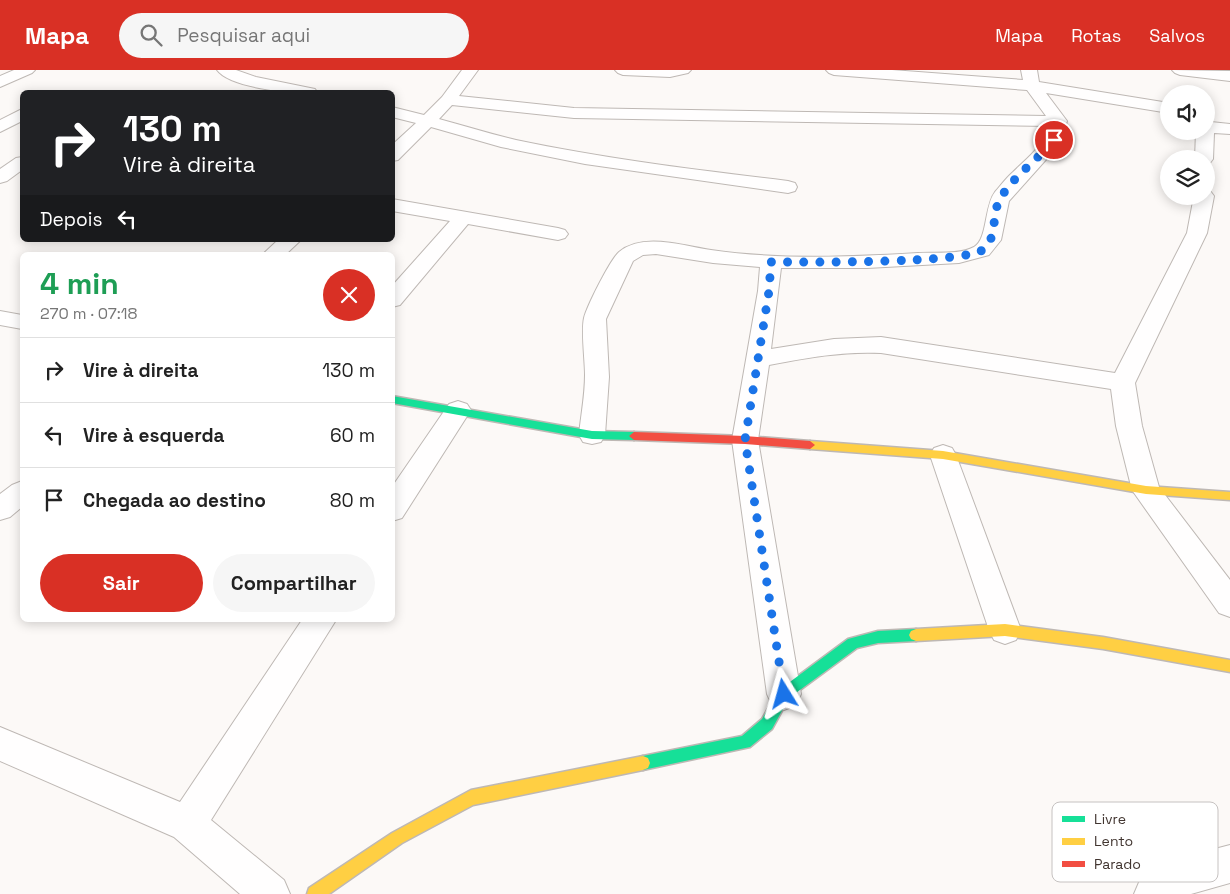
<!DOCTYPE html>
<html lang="pt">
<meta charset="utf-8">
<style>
:root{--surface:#fff;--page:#f6f6f6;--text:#222;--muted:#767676;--line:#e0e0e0;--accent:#d93025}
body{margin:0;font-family:"Space Grotesk",sans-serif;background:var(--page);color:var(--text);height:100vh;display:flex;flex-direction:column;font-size:19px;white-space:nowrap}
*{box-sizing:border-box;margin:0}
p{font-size:16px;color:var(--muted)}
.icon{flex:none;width:28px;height:28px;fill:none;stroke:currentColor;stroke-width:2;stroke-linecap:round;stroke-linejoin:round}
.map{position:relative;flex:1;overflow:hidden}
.sheet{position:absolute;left:20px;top:182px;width:375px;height:370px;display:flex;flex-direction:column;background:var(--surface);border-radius:8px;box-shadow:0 2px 12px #0003}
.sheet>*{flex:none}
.guide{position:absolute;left:20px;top:20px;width:375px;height:152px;border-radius:8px;box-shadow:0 2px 12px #0003;background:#202124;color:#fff;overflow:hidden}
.fabs{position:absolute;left:1160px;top:15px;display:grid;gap:10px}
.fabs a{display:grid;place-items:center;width:55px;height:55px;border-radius:50%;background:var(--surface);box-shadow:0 2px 12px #0003;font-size:25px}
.pin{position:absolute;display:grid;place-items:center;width:42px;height:42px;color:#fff;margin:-21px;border:2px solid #fff;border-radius:50%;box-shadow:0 1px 5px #0007}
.me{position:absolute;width:55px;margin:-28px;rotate:352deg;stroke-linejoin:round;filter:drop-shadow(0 0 4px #0008)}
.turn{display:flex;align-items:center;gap:18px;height:105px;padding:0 20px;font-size:22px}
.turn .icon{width:65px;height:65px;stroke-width:2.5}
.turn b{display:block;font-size:35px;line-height:42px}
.then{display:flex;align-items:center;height:48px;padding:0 20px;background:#0003;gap:10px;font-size:19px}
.round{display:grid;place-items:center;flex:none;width:52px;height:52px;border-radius:26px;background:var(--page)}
.head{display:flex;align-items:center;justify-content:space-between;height:85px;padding:0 20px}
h1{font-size:30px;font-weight:700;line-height:38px;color:#1e9e55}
.action{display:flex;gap:10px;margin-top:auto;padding:10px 20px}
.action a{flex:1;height:58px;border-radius:30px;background:var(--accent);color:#fff;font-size:20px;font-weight:700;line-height:58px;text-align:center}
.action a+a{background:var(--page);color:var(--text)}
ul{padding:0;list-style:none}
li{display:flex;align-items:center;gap:15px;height:65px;padding:0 20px;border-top:1px solid var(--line)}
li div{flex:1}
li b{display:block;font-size:19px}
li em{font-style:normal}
header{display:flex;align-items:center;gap:30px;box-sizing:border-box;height:70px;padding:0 25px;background:var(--accent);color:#fff}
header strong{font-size:24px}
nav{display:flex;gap:28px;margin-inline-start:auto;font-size:18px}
.search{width:350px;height:45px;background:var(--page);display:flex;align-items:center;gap:12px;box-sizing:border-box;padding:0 18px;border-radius:28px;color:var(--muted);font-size:19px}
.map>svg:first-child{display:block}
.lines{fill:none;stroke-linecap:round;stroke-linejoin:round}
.street-casing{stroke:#beb8b4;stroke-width:2}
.fast-casing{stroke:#beb8b4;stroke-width:3}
.slow-casing{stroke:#beb8b4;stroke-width:3}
.jam-casing{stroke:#beb8b4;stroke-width:3}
.street{fill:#fffefe;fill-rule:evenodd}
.fast{fill:#16e098;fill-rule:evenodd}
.slow{fill:#ffcf43;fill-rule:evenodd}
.jam{fill:#f24e42;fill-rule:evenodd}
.route{stroke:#1a73e8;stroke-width:9;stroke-dasharray:0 16.2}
.key{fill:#fff;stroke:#c6c2c1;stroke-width:1}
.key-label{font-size:14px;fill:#413530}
</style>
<header>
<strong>Mapa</strong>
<div class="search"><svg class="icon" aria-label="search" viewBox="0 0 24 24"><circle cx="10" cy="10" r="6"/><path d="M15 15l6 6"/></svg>Pesquisar aqui</div>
<nav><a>Mapa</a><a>Rotas</a><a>Salvos</a></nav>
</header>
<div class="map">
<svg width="1230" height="824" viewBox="0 0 1230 824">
<rect width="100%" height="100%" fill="#fcf9f7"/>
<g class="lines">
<g class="street-casing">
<path id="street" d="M 14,0 L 35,0 L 32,3 L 0,17 L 0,6 Z
M 217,0 L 236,0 L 256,7 L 315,19 L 317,22 C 296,25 230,18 217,0 Z
M 462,0 L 478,0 L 459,26 L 574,38 L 1046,46 L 1027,20 L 834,5 L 829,3 L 826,0 L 892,0 L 1023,10 L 1021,0 L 1037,0 L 1039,12 L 1169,33 L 1169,43 L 1046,23 L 1067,51 L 1060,74 L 1009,131 L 1001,170 L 989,185 L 959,193 L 867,198 L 781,198 L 771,279 L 834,269 L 881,267 L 1115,303 L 1187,163 L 1194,126 L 1206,126 L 1206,121 L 1211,122 L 1214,126 L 1207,163 L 1135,313 L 1142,356 L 1159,417 L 1230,510 L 1230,547 L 1219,543 L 1132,420 L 1116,356 L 1111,319 L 881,283 C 843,281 806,288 769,295 L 758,370 L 801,624 L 796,635 L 784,640 L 772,635 L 767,624 L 732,370 L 758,221 L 760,197 L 713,193 L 656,184 L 643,185 L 633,191 L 606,249 L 609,307 L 605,365 L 601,372 L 592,374 L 583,372 L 579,365 C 581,345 585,325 585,305 C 585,290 581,261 584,248 C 587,236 610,190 619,182 C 643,162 683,176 711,180 C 779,190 849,187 918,183 C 934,182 959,185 974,177 C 988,169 984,136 995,122 C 1001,115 1006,108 1013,102 C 1028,87 1043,77 1049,56 L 574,48 L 452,35 L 439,49 C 465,56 490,64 516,70 C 606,89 697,100 788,111 L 795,113 L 797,117 L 795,121 L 788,123 L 585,94 L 501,77 L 431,57 L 398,90 L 392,91 L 392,75 L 416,53 L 392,47 L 392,37 L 424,45 L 442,27 Z
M 615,0 L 691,0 L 688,3 L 670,7 L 623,5 L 618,3 Z
M 1172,0 L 1230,1 L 1230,11 L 1180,5 L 1175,3 Z
M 22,39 L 22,51 L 0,62 L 0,50 Z
M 1211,52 L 1230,54 L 1230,64 L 1214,63 L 1213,89 L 1210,93 L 1206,94 L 1206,89 L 1195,89 L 1196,61 L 1206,61 L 1206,53 Z
M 22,87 L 22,100 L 7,111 L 0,113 L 0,99 L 16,88 Z
M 392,129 L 558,158 L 565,160 L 568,164 L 565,168 L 558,170 L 468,154 L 400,235 L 392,237 L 392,216 L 450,151 L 392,141 Z
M 278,170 L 301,170 L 285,185 L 262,185 Z
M 0,241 L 22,245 L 22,259 L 0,255 Z
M 458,331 L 467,334 L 471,340 L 402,448 L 392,451 L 392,417 L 449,334 Z
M 943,375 L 952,378 L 956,385 L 1021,560 L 1016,570 L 1005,574 L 994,570 L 989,560 L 930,385 L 934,378 Z
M 22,411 L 22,437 L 10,447 L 0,450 L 0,424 L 12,415 Z
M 302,550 L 336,550 L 211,750 L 284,810 L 290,824 L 240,824 L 174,767 L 0,691 L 0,657 L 180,732 Z
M 1230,775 L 1230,813 L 1191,824 L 1134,824 L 1140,810 L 1170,792 L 1184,787 Z"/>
</g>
<g class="fast-casing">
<path id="fast" d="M 392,326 L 592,361 L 634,362 L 639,366 L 634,370 L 592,369 L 392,333 Z
M 916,559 L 921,561 L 923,565 L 921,569 L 916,571 L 878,573 L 857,578 L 789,628 L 772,659 L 750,677 L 643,700 L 638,698 L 636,693 L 638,688 L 643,686 L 742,666 L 762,649 L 779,620 L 848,569 L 878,561 Z"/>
</g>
<g class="slow-casing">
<path id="slow" d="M 810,371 L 943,381 L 1146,416 L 1230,422 L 1230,430 L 1146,424 L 943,389 L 810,379 L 805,375 Z
M 1005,554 L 1103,567 L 1230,590 L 1230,602 L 1103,579 L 1005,566 L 916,571 L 911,569 L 909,565 L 911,561 L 916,559 Z
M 643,686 L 648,688 L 650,693 L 648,698 L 643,700 L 473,735 L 402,773 L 329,824 L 307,824 L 309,818 L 392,763 L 471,720 Z"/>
</g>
<g class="jam-casing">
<path id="jam" d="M 634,362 L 745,366 L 810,371 L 815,375 L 810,379 L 745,374 L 634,370 L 629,366 Z"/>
</g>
<use href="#street" class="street"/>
<use href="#fast" class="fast"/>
<use href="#slow" class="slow"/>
<use href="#jam" class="jam"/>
</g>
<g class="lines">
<path class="route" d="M 784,624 L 745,370 L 769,221 L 771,192 C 802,192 968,194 984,179 C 998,166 991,145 1000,129 C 1013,106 1038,90 1054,70"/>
</g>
<rect x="1052" y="732" width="166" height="80" rx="8" class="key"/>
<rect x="1062" y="746" width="23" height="6" fill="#16e098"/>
<rect x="1062" y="768" width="23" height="7" fill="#ffcf43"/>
<rect x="1062" y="791" width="23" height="6" fill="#f24e42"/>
<g class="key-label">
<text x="1094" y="754">Livre</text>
<text x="1094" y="776">Lento</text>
<text x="1094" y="799">Parado</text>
</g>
</svg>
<div class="fabs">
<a><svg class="icon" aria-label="sound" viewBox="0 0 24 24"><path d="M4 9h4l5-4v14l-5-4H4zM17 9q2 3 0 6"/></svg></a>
<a><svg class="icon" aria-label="layers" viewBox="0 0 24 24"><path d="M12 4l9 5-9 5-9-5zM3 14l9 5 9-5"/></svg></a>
</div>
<div class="pin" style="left:1054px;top:70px;background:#d93025"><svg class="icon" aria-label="arrive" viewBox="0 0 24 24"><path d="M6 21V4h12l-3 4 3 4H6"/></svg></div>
<svg class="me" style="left:784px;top:624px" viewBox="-20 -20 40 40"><path d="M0-17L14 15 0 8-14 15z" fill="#1a73e8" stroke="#fff" stroke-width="4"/></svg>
<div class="guide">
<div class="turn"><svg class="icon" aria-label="right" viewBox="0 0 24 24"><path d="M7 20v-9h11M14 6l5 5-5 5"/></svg><div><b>130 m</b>Vire à direita</div></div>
<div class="then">Depois<svg class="icon" aria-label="left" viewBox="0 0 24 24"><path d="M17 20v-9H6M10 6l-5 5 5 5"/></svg></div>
</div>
<section class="sheet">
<div class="head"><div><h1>4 min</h1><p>270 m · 07:18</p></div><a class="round" style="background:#d93025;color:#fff"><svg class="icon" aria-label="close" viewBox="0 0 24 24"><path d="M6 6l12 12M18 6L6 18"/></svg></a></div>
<ul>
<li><svg class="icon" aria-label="right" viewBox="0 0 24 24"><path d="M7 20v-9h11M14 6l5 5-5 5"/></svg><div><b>Vire à direita</b></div><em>130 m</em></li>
<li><svg class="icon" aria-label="left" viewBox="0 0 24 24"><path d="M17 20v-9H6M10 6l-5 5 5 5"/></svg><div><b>Vire à esquerda</b></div><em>60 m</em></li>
<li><svg class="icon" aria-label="arrive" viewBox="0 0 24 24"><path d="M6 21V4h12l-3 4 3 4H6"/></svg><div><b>Chegada ao destino</b></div><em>80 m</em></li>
</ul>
<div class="action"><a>Sair</a><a>Compartilhar</a></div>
</section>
</div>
